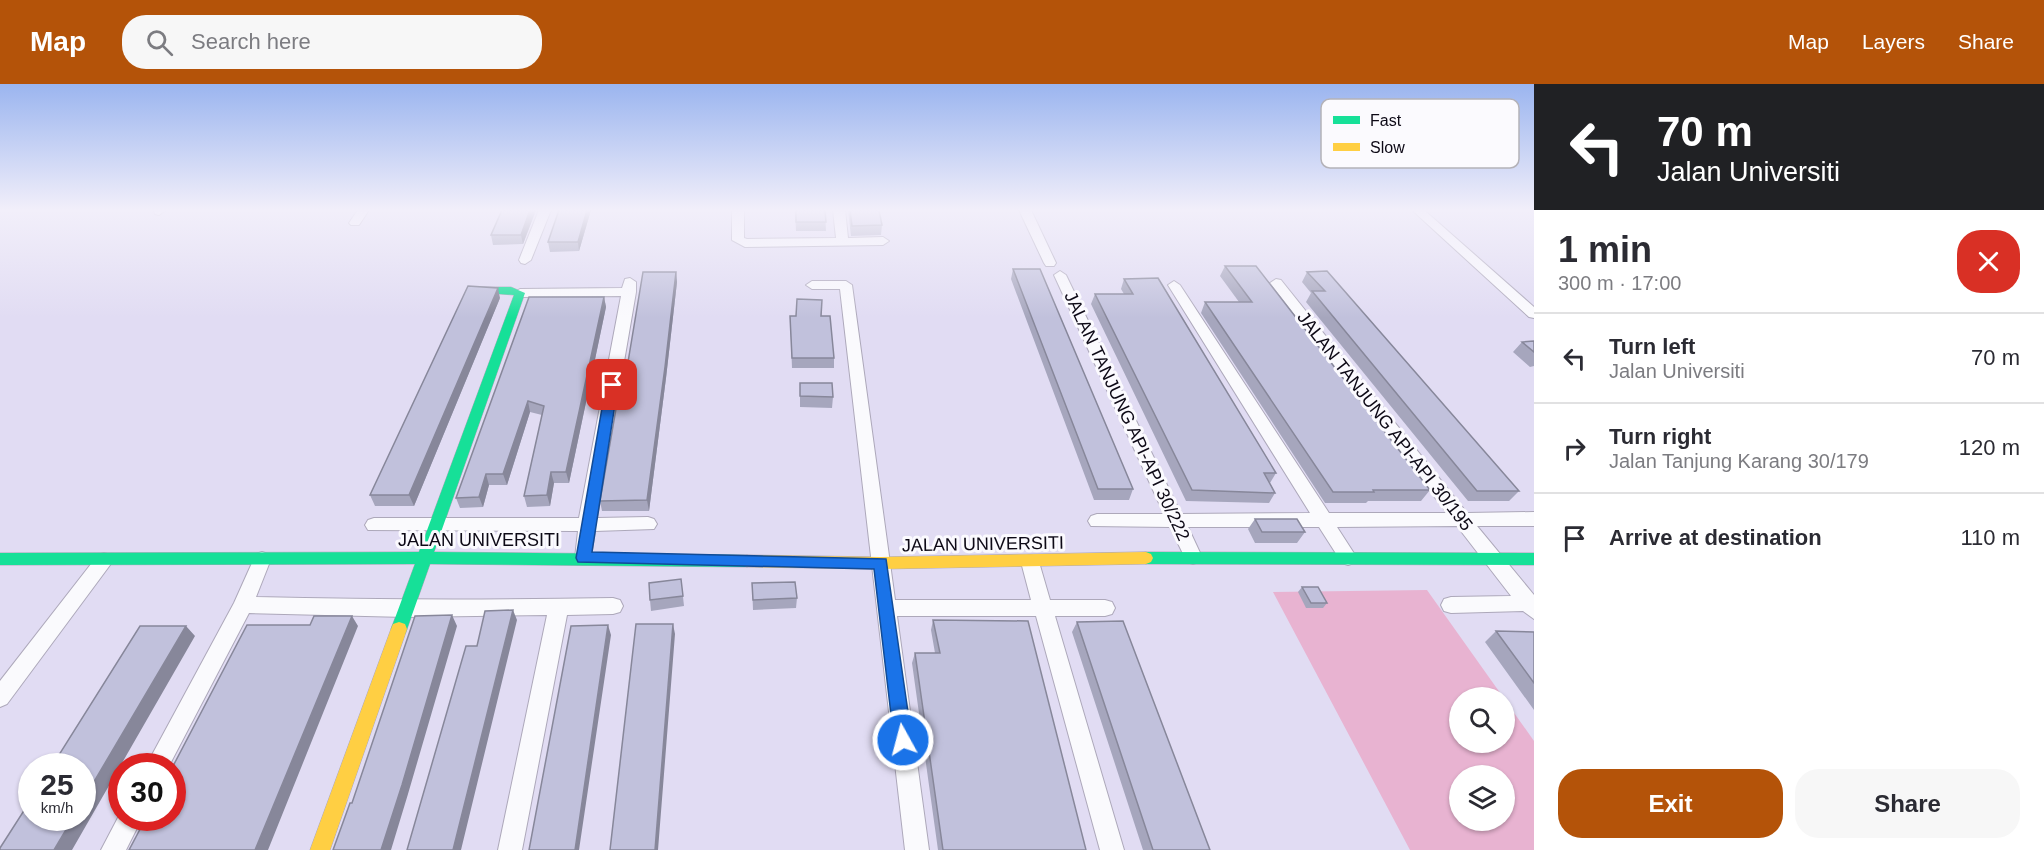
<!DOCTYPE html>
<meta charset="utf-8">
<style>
:root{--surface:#fff;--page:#f7f7f7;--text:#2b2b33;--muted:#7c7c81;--line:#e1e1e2;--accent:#b45309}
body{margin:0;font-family:Arial,sans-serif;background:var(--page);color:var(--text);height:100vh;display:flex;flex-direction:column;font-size:22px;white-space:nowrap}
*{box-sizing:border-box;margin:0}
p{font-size:20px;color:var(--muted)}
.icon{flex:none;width:33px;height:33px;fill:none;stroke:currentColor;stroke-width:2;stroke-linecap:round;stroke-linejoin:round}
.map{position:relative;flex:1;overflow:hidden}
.panel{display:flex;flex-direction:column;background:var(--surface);width:510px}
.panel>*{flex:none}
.hud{background:#202124;color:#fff;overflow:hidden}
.controls{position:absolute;left:1449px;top:603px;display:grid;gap:12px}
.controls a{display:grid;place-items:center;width:66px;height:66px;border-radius:50%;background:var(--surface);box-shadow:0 2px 4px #0004;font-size:30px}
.speed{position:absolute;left:18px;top:669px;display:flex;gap:12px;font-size:30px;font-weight:700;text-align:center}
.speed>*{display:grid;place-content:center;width:78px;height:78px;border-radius:50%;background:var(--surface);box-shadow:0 2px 4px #0004;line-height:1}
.speed small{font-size:15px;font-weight:400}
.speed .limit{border:9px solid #d22;background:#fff;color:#111}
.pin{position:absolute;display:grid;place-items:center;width:51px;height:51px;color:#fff;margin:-26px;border-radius:12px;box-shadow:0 3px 9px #0006}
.me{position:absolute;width:66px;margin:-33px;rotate:353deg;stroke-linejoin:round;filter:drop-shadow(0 0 4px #0008)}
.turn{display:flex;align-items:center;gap:21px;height:126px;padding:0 24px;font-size:27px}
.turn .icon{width:78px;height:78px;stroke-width:2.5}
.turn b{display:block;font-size:42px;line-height:51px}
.round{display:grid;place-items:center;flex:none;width:63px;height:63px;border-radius:24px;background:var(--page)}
.summary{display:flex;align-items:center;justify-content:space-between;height:102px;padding:0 24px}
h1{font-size:36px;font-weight:700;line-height:45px}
.action{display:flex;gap:12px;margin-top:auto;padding:12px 24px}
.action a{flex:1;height:69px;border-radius:24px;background:var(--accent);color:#fff;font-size:24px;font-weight:700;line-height:69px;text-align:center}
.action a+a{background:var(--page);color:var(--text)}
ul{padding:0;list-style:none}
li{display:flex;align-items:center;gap:18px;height:90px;padding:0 24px;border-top:2px solid var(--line)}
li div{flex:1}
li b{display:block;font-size:22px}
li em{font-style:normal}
header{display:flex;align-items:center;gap:36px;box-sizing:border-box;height:84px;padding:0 30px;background:var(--accent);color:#fff}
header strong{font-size:28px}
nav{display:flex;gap:33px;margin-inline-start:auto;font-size:21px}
.search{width:420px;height:54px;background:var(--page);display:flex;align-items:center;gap:15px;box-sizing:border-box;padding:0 21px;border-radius:24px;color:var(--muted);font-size:22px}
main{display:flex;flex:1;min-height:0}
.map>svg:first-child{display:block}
.green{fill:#e8b3d1;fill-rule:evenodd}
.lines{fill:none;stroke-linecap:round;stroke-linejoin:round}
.street-casing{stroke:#ada8ba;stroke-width:2}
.fast-casing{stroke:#ada8ba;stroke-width:1}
.slow-casing{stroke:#ada8ba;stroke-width:1}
.street{fill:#fafafd;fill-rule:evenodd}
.fast{fill:#16e098;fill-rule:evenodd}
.slow{fill:#ffcf43;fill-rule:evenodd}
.wall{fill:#a6a6bd}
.shaded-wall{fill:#87879a}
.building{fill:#c1c1dc;stroke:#87879a;stroke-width:1.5}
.route{fill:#1a73e8;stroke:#114b97;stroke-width:1.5}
.labels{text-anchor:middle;stroke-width:6;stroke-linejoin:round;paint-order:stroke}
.street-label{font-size:18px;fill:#0d0916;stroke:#fbfafe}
.key{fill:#fbfafe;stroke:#b4b2b8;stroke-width:1.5}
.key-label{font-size:16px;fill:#0d0916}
</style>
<header>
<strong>Map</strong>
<div class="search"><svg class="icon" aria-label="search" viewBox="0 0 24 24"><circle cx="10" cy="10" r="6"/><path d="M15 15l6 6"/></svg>Search here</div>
<nav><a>Map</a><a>Layers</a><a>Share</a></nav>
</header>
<main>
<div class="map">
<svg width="1534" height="766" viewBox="0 0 1534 766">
<rect width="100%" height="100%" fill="#e1dcf3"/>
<path class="green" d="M 1427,506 L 1503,613 L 1460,614 L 1460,658 L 1504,658 L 1505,616 L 1534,657 L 1534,766 L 1410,766 L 1273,508 ZM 1460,692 L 1504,692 L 1504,736 L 1460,736 Z"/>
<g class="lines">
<g class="street-casing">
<path id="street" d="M 154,126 L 166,126 L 159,131 L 155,130 Z
M 358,126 L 369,126 L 359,141 L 351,141 L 349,139 Z
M 539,126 L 551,126 L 531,176 L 525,180 L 521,179 L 519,176 Z
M 732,126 L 744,126 L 744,154 L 747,155 L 836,154 L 833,126 L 845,126 L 848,154 L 883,153 L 889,157 L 883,161 L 745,163 L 732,156 Z
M 1019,126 L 1031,126 L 1056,179 L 1054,182 L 1046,182 L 1044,179 Z
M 1412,126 L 1424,126 L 1534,223 L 1534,234 L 1529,233 Z
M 1060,187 L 1066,191 L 1181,430 L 1310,429 L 1168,201 L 1174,197 L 1180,201 L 1329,429 L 1447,429 L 1270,199 L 1276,195 L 1281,196 L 1467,429 L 1534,428 L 1534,442 L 1477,442 L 1534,511 L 1534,535 L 1523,527 L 1451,529 L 1444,527 L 1441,521 L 1444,515 L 1451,513 L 1511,512 L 1457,442 L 1337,443 L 1357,474 L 1354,479 L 1348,481 L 1342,479 L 1319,443 L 1188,443 L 1202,473 L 1199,478 L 1193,480 L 1187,478 L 1170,443 L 1091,442 L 1088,437 L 1091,432 L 1097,430 L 1164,430 L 1054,191 Z
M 630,194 L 636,198 L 636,208 L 597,434 L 648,433 L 654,435 L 657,440 L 654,445 L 595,447 L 590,479 L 584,481 L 578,479 L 575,474 L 578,447 L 368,446 L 365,441 L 368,436 L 374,434 L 579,434 L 621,212 L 520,213 L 513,209 L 520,205 L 622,204 L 625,195 Z
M 846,197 L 852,201 L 895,516 L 1031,516 L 1021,478 L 1023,473 L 1030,471 L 1037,473 L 1039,478 L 1050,516 L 1105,516 L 1112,518 L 1115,524 L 1112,530 L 1105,532 L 1055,532 L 1124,766 L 1100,766 L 1036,532 L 897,532 L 929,766 L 905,766 L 840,205 L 812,205 L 806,201 L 812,197 Z
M 262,468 L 268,470 L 271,475 L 256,513 C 375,516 494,516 613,514 L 620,516 L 623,522 L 620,528 L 613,530 L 567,531 L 522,766 L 498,766 L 547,531 L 406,533 L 249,529 L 169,682 L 146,682 L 234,519 L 256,470 Z
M 104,469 L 110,471 L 113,476 L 110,481 L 7,620 L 0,623 L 0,597 L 98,471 Z
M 122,726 L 122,734 L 142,734 L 126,766 L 101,766 Z"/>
</g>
<g class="fast-casing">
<path id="fast" d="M 476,203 L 511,203 L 525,209 L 434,468 L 747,471 L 752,473 L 755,477 L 752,481 L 747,483 L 430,480 L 407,545 L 405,550 L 399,552 L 393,550 L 391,545 L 415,480 L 0,481 L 0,469 L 419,468 L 514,211 L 472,208 L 472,204 Z
M 1146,468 L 1534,469 L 1534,481 L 1146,480 L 1141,478 L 1139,474 L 1141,470 Z"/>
</g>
<g class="slow-casing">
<path id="slow" d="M 1146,468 L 1151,470 L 1153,474 L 1151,478 L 1146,480 L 881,485 L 747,483 L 742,481 L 739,477 L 742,473 L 747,471 L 881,473 Z
M 399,538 L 405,540 L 407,545 L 330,766 L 310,766 L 391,545 L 393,540 Z"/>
</g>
<use href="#street" class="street"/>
<use href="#fast" class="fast"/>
<use href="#slow" class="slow"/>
</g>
<path class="wall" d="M 536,126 L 523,160 L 493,161 L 491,151 Z
M 591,126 L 579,167 L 550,168 L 548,158 Z
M 795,126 L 825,126 L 826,147 L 796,147 Z
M 848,126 L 879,126 L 882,141 L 881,151 L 851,152 Z
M 1225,182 L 1430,406 L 1421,417 L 1368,417 L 1366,419 L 1325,419 L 1201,229 L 1205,218 L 1239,218 L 1220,192 Z
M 1013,185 L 1133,405 L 1129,416 L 1094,416 L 1011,195 Z
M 676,188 L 677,198 L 666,294 L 649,427 L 602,427 L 600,417 L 625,296 Z
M 1307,188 L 1519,407 L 1509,417 L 1468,417 L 1306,218 L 1311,209 L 1302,198 Z
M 1124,195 L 1276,389 L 1270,399 L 1275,409 L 1269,419 L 1186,417 L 1091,220 L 1095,210 L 1124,210 L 1121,205 Z
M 604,213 L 606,223 L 569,399 L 554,399 L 550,422 L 527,423 L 524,412 L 542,331 L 530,328 L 507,401 L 489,401 L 483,423 L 460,424 L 456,414 Z
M 500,214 L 414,422 L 375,422 L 370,411 Z
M 790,232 L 821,232 L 834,274 L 834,284 L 792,284 Z
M 1534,257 L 1534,282 L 1530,283 L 1513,268 L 1522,258 Z
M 800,299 L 833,313 L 832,324 L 800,323 Z
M 1255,435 L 1305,448 L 1297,459 L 1255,459 L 1248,445 Z
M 681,495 L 684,522 L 651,527 L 650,516 Z
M 752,499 L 797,514 L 796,524 L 753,526 Z
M 1302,503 L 1327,519 L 1323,524 L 1306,524 L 1298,508 Z
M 933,536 L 1086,766 L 938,766 L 912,579 L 915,569 L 935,569 L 931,546 Z
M 1077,538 L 1210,766 L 1143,766 L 1072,548 Z
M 1496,547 L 1534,548 L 1534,626 L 1485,558 Z"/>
<path class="shaded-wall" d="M 530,126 L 536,126 L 523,160 L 521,151 Z
M 587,126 L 591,126 L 579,167 L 578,158 Z
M 676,188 L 677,198 L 666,294 L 649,427 L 647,416 Z
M 498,204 L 500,214 L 414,422 L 409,411 Z
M 604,213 L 606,223 L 569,399 L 566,388 Z
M 528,317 L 530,328 L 507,401 L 503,390 Z
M 551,388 L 554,399 L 550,422 L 547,411 Z
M 486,390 L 489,401 L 483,423 L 479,413 Z
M 513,526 L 517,536 L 461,766 L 453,766 Z
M 452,531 L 457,542 L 408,710 L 391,766 L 381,766 Z
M 352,532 L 358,542 L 268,766 L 255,766 Z
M 673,540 L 675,550 L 658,766 L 655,766 Z
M 608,541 L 611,551 L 579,766 L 575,766 Z
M 186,542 L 195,552 L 72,766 L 54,766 L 73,734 L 82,734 L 82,718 Z"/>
<path class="building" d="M 502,126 L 530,126 L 521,151 L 491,151 Z
M 559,126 L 587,126 L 578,158 L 548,158 Z
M 796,126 L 825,126 L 826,138 L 796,138 Z
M 850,126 L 879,126 L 882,141 L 852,142 Z
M 1225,182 L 1256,182 L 1430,406 L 1373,406 L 1374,408 L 1333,408 L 1205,218 L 1252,218 Z
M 1013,185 L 1040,185 L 1133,405 L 1098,405 Z
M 1327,187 L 1519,407 L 1477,407 L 1312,207 L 1325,207 L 1307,188 Z
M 643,188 L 676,188 L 665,283 L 647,416 L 600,417 L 621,296 L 625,296 Z
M 1158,194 L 1276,389 L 1264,389 L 1275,409 L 1192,406 L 1095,210 L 1133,210 L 1124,195 Z
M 468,202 L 498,204 L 409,411 L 370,411 Z
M 529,213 L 604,213 L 566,388 L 551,388 L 547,411 L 524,412 L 544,322 L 528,317 L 503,390 L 486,390 L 479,413 L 456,414 Z
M 797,215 L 822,216 L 821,232 L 830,232 L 834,274 L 792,274 L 790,232 L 796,232 Z
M 1534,257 L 1534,268 L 1522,258 Z
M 800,299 L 832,299 L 833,313 L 800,312 Z
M 1255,435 L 1297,435 L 1305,448 L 1262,448 Z
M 681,495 L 683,512 L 650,516 L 649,499 Z
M 795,498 L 797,514 L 753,516 L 752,499 Z
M 1302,503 L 1318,503 L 1327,519 L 1311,519 Z
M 513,526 L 453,766 L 407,766 L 466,562 L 477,562 L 485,527 Z
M 452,531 L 402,701 L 381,766 L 333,766 L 350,719 L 352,719 L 415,532 Z
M 314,532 L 352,532 L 255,766 L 129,766 L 146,734 L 172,734 L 172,684 L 247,541 L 310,541 Z
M 933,536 L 1028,537 L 1086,766 L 943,766 L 915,569 L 940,569 Z
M 1123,537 L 1210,766 L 1153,766 L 1077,538 Z
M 636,540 L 673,540 L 655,766 L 610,766 Z
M 608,541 L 575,766 L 529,766 L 571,542 Z
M 140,542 L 186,542 L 82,718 L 82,682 L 52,682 Z
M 1496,547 L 1534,548 L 1534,599 Z
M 32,714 L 32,734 L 73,734 L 54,766 L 0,766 L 0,764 Z"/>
<linearGradient id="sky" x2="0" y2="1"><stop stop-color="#9bb5ef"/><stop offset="0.54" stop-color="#f2effa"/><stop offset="1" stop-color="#f2effa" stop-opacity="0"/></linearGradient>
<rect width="1534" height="234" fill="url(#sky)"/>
<path class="route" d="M 612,297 L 618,301 L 592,468 L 886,475 L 912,656 L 909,662 L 903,664 L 897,662 L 894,656 L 874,485 L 578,478 L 576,474 L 606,301 Z"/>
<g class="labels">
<g class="street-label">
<text transform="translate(1127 332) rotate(65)" y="6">JALAN TANJUNG API-API 30/222</text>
<text transform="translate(1385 337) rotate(52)" y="6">JALAN TANJUNG API-API 30/195</text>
<text x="479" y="462">JALAN UNIVERSITI</text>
<text transform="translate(983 460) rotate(-1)" y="6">JALAN UNIVERSITI</text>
</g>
</g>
<rect x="1321" y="15" width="198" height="69" rx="9" class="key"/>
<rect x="1333" y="32" width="27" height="8" fill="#16e098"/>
<rect x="1333" y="59" width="27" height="8" fill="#ffcf43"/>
<g class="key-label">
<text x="1370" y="42">Fast</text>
<text x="1370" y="69">Slow</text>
</g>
</svg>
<div class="controls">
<a><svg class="icon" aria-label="search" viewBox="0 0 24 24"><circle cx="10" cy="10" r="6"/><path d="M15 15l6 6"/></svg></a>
<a><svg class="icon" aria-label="layers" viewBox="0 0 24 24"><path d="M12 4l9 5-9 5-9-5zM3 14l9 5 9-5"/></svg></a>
</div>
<div class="speed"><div>25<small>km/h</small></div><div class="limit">30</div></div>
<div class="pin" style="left:612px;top:301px;background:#d93025"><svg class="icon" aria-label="arrive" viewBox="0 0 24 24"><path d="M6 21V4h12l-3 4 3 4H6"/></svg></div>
<svg class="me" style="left:903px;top:656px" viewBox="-20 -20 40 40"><circle r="17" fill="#1a73e8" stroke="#fff" stroke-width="3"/><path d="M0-11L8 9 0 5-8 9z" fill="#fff"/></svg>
</div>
<section class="panel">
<div class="hud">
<div class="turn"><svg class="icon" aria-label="left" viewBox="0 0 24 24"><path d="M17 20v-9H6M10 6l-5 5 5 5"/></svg><div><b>70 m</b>Jalan Universiti</div></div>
</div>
<div class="summary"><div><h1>1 min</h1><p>300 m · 17:00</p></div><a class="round" style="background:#d93025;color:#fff"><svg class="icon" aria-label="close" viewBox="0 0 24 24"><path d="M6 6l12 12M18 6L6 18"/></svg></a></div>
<ul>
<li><svg class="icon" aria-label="left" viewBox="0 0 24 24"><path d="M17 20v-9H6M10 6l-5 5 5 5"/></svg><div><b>Turn left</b><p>Jalan Universiti</p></div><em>70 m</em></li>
<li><svg class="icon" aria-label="right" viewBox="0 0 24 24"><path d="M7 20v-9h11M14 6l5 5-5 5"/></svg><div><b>Turn right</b><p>Jalan Tanjung Karang 30/179</p></div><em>120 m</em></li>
<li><svg class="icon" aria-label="arrive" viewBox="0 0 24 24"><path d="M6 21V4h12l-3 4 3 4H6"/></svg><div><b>Arrive at destination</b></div><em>110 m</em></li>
</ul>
<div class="action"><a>Exit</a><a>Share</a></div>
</section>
</main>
